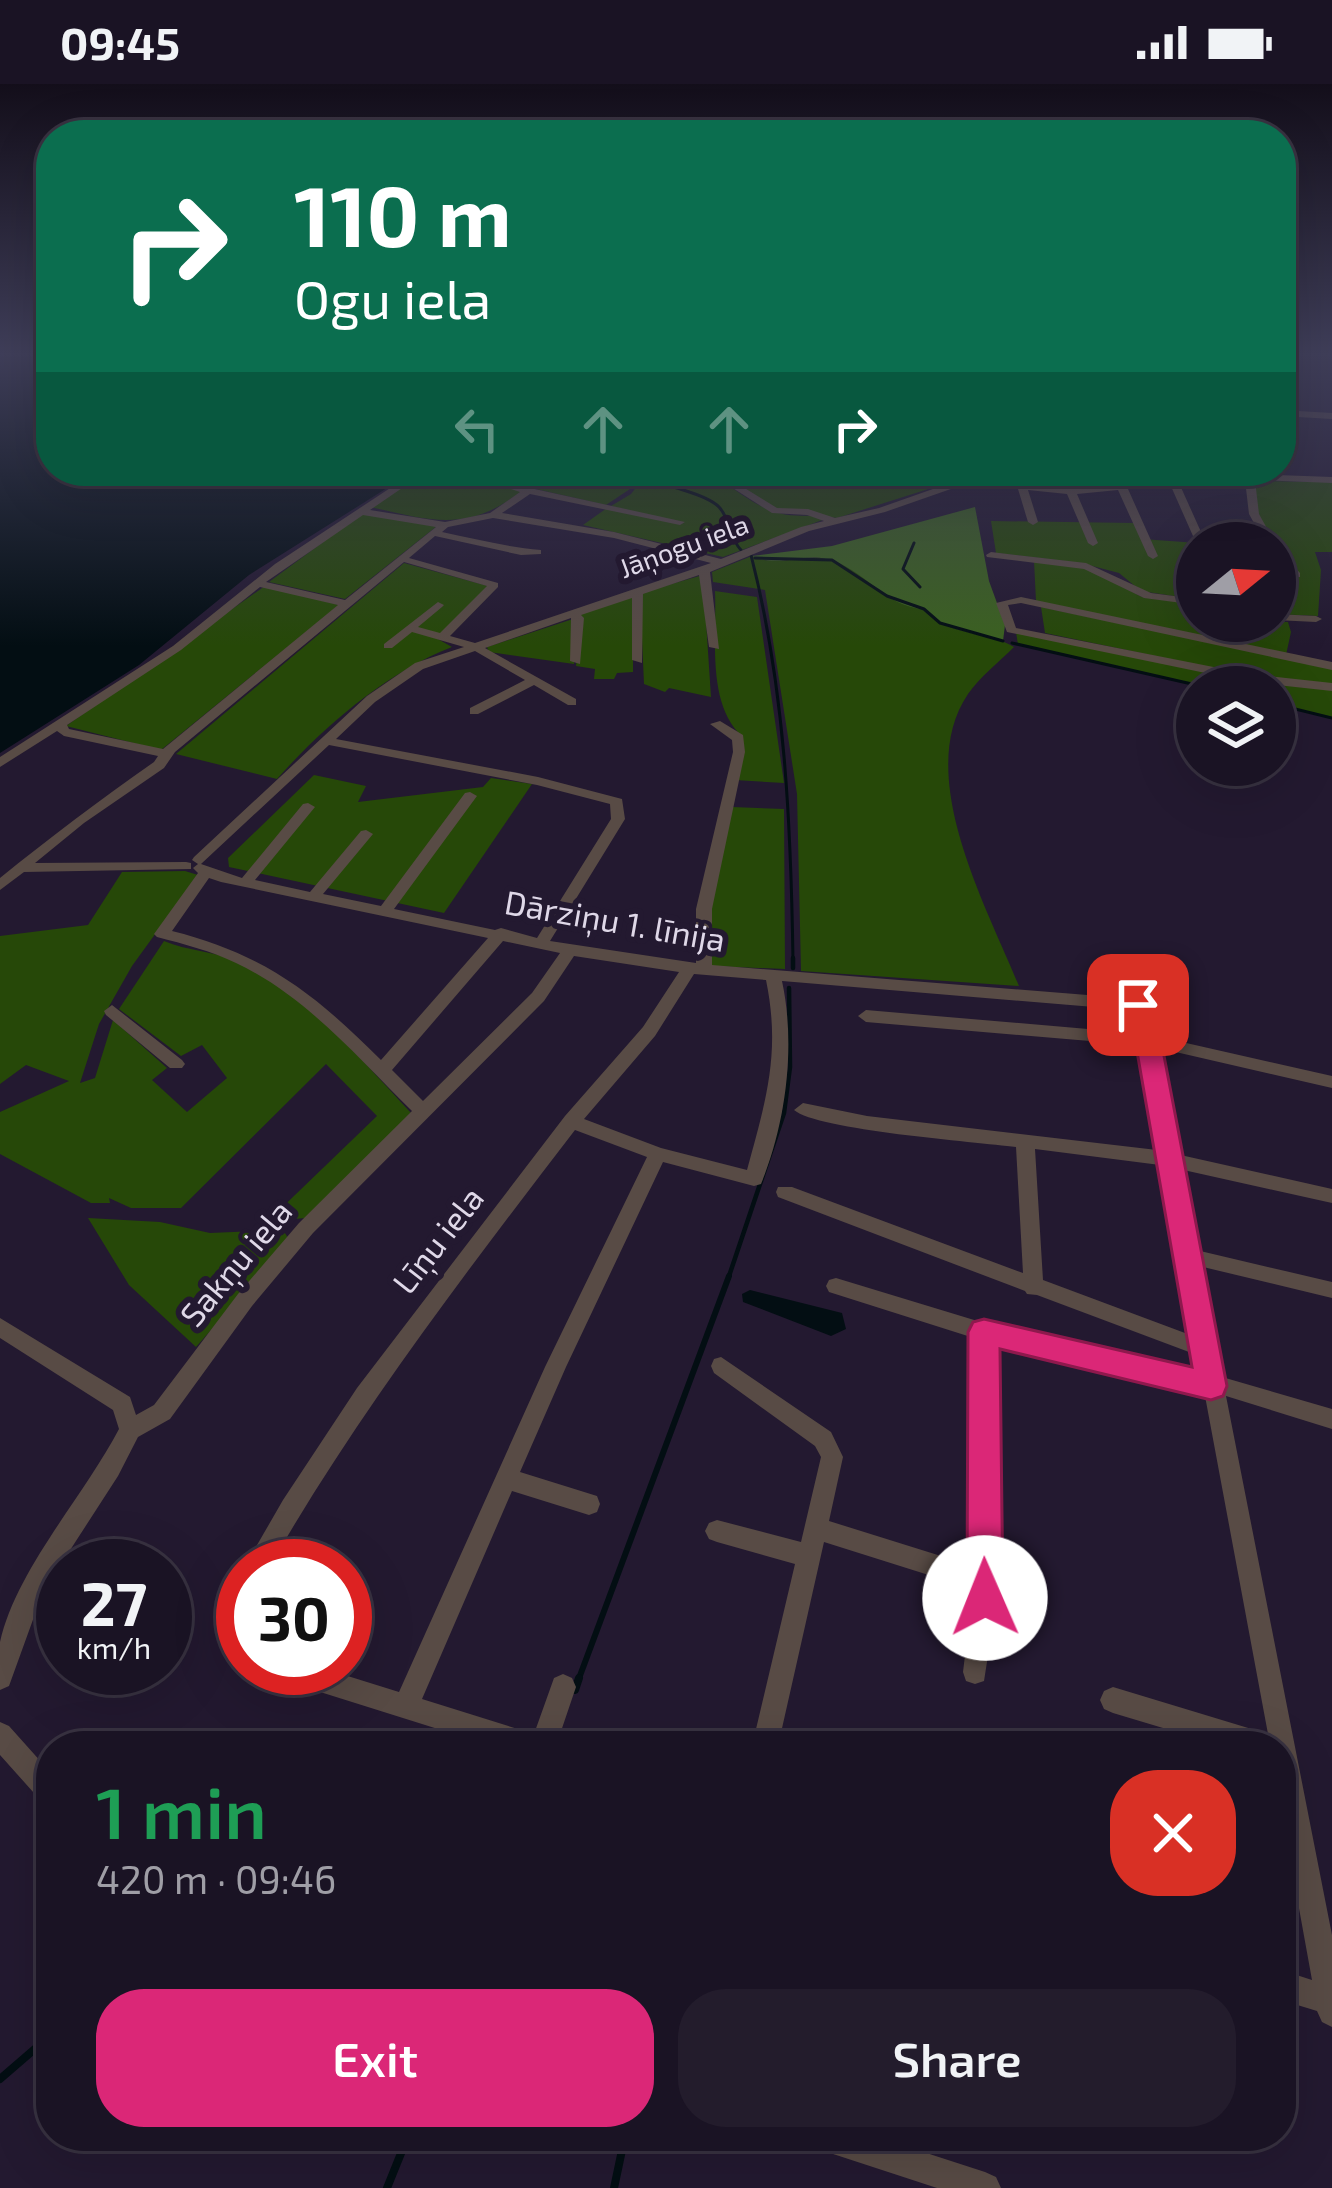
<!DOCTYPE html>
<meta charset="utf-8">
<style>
:root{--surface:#1a1324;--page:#231c2c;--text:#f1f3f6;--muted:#9f9ea6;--line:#383241;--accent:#db2777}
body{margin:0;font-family:"Exo 2",sans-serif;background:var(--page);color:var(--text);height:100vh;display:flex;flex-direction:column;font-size:45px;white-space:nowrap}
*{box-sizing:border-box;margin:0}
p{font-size:39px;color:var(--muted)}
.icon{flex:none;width:66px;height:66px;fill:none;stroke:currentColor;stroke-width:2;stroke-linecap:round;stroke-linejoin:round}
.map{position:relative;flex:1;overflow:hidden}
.panel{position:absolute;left:36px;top:1647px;width:1260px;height:420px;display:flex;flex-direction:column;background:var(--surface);border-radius:48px;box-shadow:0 12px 48px #0002,0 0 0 3px var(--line)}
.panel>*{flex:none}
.guide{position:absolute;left:36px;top:36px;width:1260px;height:366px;border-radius:48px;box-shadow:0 12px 48px #0002,0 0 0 3px var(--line);background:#0b6e4f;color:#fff;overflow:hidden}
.needle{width:78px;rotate:72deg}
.buttons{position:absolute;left:1176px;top:438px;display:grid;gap:24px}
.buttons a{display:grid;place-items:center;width:120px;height:120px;border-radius:50%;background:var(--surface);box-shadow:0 12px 48px #0002,0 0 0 3px var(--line);font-size:60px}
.speed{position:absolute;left:36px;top:1455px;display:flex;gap:24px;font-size:60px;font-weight:700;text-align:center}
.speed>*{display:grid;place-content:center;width:156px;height:156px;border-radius:50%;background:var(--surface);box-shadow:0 12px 48px #0002,0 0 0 3px var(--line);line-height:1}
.speed small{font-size:30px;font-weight:400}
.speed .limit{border:18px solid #d22;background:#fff;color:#111}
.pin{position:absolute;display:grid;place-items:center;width:102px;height:102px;color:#fff;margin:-51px;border-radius:24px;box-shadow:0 6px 18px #0006}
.me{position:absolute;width:132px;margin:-66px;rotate:359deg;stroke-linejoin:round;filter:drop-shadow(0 0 9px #0008)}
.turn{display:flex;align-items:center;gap:42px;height:252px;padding:0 60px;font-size:54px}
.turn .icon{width:156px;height:156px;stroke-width:2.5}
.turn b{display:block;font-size:84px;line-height:102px}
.lanes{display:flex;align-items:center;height:114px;padding:0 60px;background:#0003;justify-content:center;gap:60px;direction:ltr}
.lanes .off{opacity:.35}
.round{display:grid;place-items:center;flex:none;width:126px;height:126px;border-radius:48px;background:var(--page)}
.headline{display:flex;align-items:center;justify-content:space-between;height:204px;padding:0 60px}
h1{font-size:72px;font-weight:600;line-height:90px;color:#1e9e55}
.cta{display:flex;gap:24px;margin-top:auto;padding:24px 60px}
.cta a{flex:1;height:138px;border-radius:48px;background:var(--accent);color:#fff;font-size:48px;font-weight:600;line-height:138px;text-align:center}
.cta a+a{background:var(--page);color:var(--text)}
.status{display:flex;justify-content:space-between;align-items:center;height:84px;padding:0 60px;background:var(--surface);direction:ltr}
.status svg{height:33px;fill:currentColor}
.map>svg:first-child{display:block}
.green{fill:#264808}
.forest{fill:#3b6120}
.water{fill:#030e13}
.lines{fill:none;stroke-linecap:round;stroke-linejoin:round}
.stream-far3{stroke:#030e13;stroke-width:3}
.stream-far2{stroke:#030e13;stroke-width:4.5}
.stream-far1{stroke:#030e13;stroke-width:6}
.stream{stroke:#030e13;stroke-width:8}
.minor{fill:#584b45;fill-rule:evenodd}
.route{fill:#db2777;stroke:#8e194d;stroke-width:3}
.labels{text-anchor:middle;stroke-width:12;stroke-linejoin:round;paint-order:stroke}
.far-street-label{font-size:27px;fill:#dfd8e8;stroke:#231930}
.street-label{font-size:33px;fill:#dfd8e8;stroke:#231930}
</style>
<div class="status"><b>09:45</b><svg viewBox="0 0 49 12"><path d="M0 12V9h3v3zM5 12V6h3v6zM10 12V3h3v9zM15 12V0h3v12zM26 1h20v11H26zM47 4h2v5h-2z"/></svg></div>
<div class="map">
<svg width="1332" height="2104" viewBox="0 0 1332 2104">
<rect width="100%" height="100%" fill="#231930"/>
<path class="green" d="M 429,387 L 454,387 L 522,407 C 467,449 433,437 370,423 Z
M 579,387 L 613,387 L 659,396 C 708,365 735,418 779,429 C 795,434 809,429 825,435 L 723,473 L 583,441 L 607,424 L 686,440 L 611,422 L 631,410 L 641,397 L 630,394 L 620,398 L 633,403 L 606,421 L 536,405 L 570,388 L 584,391 Z
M 715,387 L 962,387 L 963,394 L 837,434 L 778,427 Z
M 1252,397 L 1332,398 L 1332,468 L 1315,468 L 1321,486 L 1318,532 L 1275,530 L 1277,463 L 1257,429 Z
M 361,430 L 437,442 L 345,515 L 269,498 Z
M 991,437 L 1134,439 L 1143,455 L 1197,459 L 1197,500 L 1187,514 L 1141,507 L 1119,489 L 1081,479 L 996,469 Z
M 752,472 C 776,484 803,470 826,475 C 864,483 884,519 924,525 C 945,552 986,546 1014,563 C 999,578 980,593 968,610 C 913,691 987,823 1019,902 L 801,887 L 797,710 L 765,506 L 713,498 L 712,488 Z
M 1034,477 L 1088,485 L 1142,513 L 1197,520 L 1197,537 L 1288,538 L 1291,548 L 1286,571 L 1036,517 Z
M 404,479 L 488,502 L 436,554 L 452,563 C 387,588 323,643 277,695 L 176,670 Z
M 703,491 L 711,613 L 669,604 L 665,608 L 644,600 L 640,509 Z
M 265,502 L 339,521 L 161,666 L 66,642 Z
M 715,507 L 757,513 L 784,699 L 735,696 L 743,653 C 706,621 717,553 715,507 Z
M 633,512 L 633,588 L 617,589 L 614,595 L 594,595 L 595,585 L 576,582 L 581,530 Z
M 1041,523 L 1332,584 L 1332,601 L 1242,590 L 1045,549 Z
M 576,534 L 574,580 L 489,568 L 487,563 Z
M 1016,548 L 1149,576 L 1332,605 L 1332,634 L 1275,620 L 1275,603 L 1205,603 L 1018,561 Z
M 314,691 L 366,702 L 358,718 L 483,703 L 491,694 L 532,700 L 444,829 L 229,783 L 228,774 Z
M 732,723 L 784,725 L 785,885 L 712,882 L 709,825 Z
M 185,787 L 198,791 L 132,882 L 99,940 L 80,999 L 95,994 L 113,936 L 167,984 L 152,996 L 187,1028 L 227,994 L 202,961 L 181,972 L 119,925 L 164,857 C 187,867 214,867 236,877 C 307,911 359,973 411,1029 L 306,1134 L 268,1137 L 377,1032 L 326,980 L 181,1124 L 131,1124 L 109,1114 L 110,1119 L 91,1119 L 0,1070 L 0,1028 L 69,997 L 26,981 L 0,1000 L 0,852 L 88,841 L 122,788 Z
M 88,1134 L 160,1138 L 210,1149 L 283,1146 L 290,1157 L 196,1263 L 129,1201 Z"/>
<path class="forest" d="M 1006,387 L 1174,387 L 1177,390 C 1116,399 1064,413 1006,387 Z
M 975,423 L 989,497 L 1005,541 L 1003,557 C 977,549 942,547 924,525 C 883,523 864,483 826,475 C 803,469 776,484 752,472 L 832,462 Z"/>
<path class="water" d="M 0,267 L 51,267 L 51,387 L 414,387 L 249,491 L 139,581 L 0,669 Z
M 750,1206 L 842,1229 L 846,1245 L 831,1252 L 743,1218 L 742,1210 Z"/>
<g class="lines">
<path class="stream-far3" d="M 524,387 L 553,387
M 607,387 C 632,394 703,406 719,423 C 731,436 729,454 741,466
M 914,459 L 903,485 L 920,503
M 751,471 C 785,604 791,740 793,877
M 755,474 L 832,476 L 887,512 L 924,525 L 940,539 L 1003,557
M 1012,559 L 1205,603
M 1275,620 L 1332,634"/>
<path class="stream-far2" d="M 793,874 L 793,884
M 728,1195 L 784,1029 L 790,983 L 789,904"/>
<path class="stream-far1" d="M 578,1597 L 729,1192"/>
<path class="stream" d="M 575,1606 L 579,1594
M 0,1995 L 51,1951
M 387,2104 L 408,2052
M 614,2104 L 625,2052"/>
<path class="minor" d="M 1281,326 L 1332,329 L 1332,335 L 1281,332 Z
M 416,387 L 427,387 L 370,426 L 445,438 L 490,429 L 520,408 L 457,387 L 472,387 L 530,404 L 685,438 L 680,441 L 530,410 L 502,429 L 614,448 L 721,475 L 801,443 L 824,437 L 807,431 L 772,429 L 706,387 L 717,387 L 777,424 L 808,425 L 835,434 L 879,424 L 967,393 L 1071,405 L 1218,389 L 1332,393 L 1332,399 L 1255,396 L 1259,430 L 1275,459 L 1265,459 L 1249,430 L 1245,396 L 1218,395 L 1179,399 L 1206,459 L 1197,461 L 1170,400 L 1128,405 L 1158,472 L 1153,475 L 1148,472 L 1118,406 L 1077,410 L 1098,459 L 1093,462 L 1088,459 L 1067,410 L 1028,406 L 1038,438 L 1033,441 L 1028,438 L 1018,405 L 968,399 L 885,428 L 809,447 L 710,488 L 719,565 L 709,563 L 699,491 L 643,510 L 642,579 L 632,576 L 632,514 L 581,531 L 584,534 L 580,580 L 570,577 L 571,534 L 485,564 L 576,615 L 576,621 L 568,621 L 534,601 L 478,630 L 470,630 L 470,624 L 525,596 L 475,567 L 423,585 L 375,618 L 336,655 L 538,693 L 622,715 L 625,735 L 550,857 L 696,879 L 696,825 L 733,668 L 732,656 L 710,640 L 720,637 L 743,651 L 745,668 L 712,825 L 712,881 L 1137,915 L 1145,921 L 1151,951 L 1332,992 L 1332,1004 L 1154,963 L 1176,1070 L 1332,1105 L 1332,1119 L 1179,1085 L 1196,1166 L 1332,1198 L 1332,1214 L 1199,1182 L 1222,1293 L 1332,1325 L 1332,1345 L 1226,1312 L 1332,1851 L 1332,1943 L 1322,1938 L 1317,1927 L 1281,1916 L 1281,1886 L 1312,1896 L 1281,1725 L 1281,1662 L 1223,1662 L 1113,1629 L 1104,1625 L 1100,1616 L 1104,1607 L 1113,1603 L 1268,1650 L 1205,1312 L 994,1259 L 997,1514 L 984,1597 L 975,1600 L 966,1597 L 963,1588 L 973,1505 L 824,1458 L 778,1662 L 752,1662 L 795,1480 L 717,1458 L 709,1455 L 705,1447 L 709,1439 L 717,1436 L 801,1458 L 821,1373 L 815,1362 L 714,1289 L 711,1282 L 714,1275 L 721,1273 L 831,1348 L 843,1373 L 829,1437 L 973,1482 L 974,1254 L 829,1208 L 826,1202 L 829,1196 L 836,1194 L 984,1239 L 1201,1293 L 1197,1271 L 1037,1211 L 1027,1210 L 1025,1207 L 778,1113 L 776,1108 L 778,1103 L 792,1103 L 1023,1189 L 1016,1063 C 976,1058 817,1046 794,1026 L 803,1019 L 867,1032 L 1157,1066 L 1137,961 L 866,938 L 858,932 L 866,926 L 1134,949 L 1130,926 L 782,897 C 796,962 786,1039 761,1100 L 754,1102 L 663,1078 L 566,1283 L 520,1388 L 597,1412 L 600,1420 L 597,1428 L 589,1431 L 512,1407 L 422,1615 L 534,1650 L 554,1594 L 563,1590 L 572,1594 L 576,1603 L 556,1662 L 492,1662 L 282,1596 L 273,1593 L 270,1584 L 322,1584 L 399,1608 L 545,1283 L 647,1073 L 575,1046 C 467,1187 359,1327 270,1482 L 245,1482 L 283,1416 L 357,1304 L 565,1032 L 643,943 L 679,888 L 574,872 L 544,917 L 313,1149 L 252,1222 L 170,1335 L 138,1353 L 118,1392 L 43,1508 L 9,1602 L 0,1606 C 0,1591 0,1573 0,1558 C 16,1486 84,1412 119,1345 L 113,1326 L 0,1254 L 0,1234 L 130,1313 L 136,1331 L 154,1321 L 238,1210 L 299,1139 L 412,1027 C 358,974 306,912 236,879 C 211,867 184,860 157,853 L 154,850 L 198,789 L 193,784 L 198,780 L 192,776 L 194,773 L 367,612 L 415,579 L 464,563 L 412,548 L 392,564 L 384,564 L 384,560 L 438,518 L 444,521 L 442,523 L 418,543 L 440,549 L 487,502 L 404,478 L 175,668 L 164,684 L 84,739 L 35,779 L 186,778 L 191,779 L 191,785 L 24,788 L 0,806 L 0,794 C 48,755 101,715 154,678 L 158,672 L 64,652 L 57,647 L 0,683 L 0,673 L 173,562 L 275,480 ZM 363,431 L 436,443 L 345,516 L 266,498 ZM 493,434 L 614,454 L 711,479 L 475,559 L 450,552 L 498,503 L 498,499 L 409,474 L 435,452 L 521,471 L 541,470 L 541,466 C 507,463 475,455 442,448 L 448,443 ZM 260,503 L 338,521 L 163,665 L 69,645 L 67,641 L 181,566 ZM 329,661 L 537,701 L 610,720 L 611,735 L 537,854 L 501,844 L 495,846 L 394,825 L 477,712 L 470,708 L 465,709 L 381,822 L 323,810 L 373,750 L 366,746 L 361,747 L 310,808 L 255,796 L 315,723 L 308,719 L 303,720 L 242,794 L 201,780 ZM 209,794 L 221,798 L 488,854 L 381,976 C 315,910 264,870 172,847 ZM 503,857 L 560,869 L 532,909 L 423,1017 L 392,986 ZM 694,890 L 766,896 C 781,969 766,1016 747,1086 L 661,1064 L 584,1035 L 655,952 ZM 1035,1065 L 1160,1081 L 1193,1252 L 1043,1196 Z
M 623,387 L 654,390 L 673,387 L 655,396 Z
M 1275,462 L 1300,489 L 1300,493 L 1292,493 L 1275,472 Z
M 991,468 L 1086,479 L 1151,509 L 1197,515 L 1197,521 L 1144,514 L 1084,485 L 987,473 L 986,471 Z
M 1021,513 L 1332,578 L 1332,586 L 1021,519 L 1008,521 L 1016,544 L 1249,590 L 1332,599 L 1332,607 L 1249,598 L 1007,548 L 996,519 Z
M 1275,530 L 1316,532 L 1322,535 L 1316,538 L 1275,536 Z
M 112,921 L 182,976 L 185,980 L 182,984 L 170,984 L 106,931 L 104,927 Z
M 243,1499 L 243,1581 C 209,1566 223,1528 235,1503 Z
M 0,1638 L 9,1642 L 51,1689 L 51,1722 L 42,1718 L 0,1671 Z
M 811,2052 L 874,2052 L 985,2088 L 996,2093 L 1001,2104 L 937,2104 L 827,2068 L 816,2063 Z"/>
</g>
<linearGradient id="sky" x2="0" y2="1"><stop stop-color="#130e1a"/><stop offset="0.48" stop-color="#3f3e59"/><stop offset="1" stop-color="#3f3e59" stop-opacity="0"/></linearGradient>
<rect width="1332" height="562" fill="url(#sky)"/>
<path class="route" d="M 1138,913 L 1150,921 L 1161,956 L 1227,1302 L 1223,1312 L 1211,1316 L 1000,1265 L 1003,1514 L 998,1527 L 985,1532 L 972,1527 L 967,1514 L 968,1248 L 973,1238 L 984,1235 L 1192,1283 L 1135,956 L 1125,921 Z"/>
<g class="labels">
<g class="far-street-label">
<text transform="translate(684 463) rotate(-20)" y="9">Jāņogu iela</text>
</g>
<g class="street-label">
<text transform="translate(615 837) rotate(10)" y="12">Dārziņu 1. līnija</text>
<text transform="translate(438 1156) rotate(-52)" y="12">Līņu iela</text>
<text transform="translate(236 1179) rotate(-50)" y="12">Sakņu iela</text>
</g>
</g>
</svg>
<div class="buttons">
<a><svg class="needle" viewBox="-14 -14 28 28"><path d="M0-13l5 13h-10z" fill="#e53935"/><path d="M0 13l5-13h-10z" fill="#9f9ea6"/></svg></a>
<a><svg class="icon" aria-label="layers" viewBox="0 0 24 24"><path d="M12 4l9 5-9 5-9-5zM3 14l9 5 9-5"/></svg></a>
</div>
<div class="speed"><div>27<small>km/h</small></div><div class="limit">30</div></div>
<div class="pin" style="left:1138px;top:921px;background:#d93025"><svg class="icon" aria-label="arrive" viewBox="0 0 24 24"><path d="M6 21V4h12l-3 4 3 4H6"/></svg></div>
<svg class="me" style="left:985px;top:1514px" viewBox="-20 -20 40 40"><circle r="19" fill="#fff"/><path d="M0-13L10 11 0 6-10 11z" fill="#db2777"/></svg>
<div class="guide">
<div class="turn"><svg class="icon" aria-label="right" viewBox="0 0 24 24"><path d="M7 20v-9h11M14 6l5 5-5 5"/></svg><div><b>110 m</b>Ogu iela</div></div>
<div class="lanes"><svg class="icon off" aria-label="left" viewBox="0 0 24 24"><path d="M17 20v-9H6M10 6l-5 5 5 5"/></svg><svg class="icon off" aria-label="ahead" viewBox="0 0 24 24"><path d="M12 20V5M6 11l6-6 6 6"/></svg><svg class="icon off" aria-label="ahead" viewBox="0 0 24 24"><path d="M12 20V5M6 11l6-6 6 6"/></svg><svg class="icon" aria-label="right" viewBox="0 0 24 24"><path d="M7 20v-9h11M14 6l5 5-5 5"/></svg></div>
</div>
<section class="panel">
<div class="headline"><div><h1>1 min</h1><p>420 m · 09:46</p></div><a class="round" style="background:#d93025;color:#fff"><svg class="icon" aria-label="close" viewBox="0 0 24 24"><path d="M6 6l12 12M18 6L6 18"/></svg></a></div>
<div class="cta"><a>Exit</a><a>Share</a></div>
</section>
</div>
